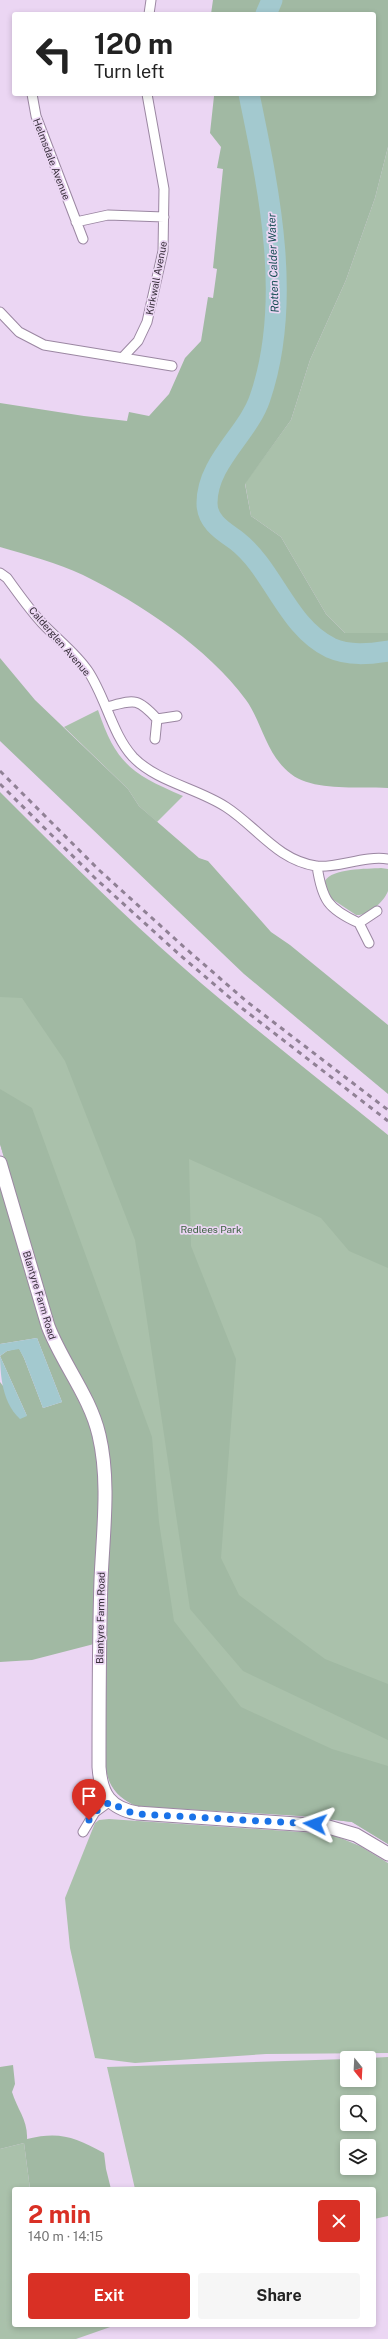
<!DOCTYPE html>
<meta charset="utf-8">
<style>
:root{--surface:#fff;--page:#f6f6f6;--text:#222;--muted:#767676;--accent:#d93025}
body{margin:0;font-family:"Public Sans",sans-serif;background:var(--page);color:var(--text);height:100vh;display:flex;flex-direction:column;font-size:15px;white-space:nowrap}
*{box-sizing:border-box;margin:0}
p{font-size:13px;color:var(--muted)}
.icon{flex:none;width:22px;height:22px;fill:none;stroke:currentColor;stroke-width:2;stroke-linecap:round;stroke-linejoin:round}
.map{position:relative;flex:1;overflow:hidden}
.panel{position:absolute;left:12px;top:2187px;width:364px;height:140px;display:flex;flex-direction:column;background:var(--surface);border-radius:4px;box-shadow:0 2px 6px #0003}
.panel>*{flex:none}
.top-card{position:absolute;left:12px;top:12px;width:364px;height:84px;border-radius:4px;box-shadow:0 2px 6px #0003;background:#fff;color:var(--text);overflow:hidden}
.needle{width:26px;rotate:162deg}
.controls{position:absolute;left:340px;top:2051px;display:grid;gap:8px}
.controls a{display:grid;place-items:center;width:36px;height:36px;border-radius:4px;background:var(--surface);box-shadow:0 2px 6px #0003;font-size:20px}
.pin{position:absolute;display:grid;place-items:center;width:34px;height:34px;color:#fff;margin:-41px -17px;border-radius:50% 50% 50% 0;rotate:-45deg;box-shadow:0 0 4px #0007}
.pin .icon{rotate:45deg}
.me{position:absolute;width:44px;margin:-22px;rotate:274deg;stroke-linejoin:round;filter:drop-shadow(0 0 3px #0008)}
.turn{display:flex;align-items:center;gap:14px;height:84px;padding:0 16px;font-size:18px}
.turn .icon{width:52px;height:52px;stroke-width:2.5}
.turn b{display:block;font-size:28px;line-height:34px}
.round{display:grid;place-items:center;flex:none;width:42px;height:42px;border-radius:4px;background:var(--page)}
.head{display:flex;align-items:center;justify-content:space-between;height:68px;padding:0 16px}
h1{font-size:24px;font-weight:700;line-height:30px;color:var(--accent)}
.action{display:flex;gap:8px;margin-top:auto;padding:8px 16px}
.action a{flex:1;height:46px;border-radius:4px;background:var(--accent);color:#fff;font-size:16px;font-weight:700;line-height:46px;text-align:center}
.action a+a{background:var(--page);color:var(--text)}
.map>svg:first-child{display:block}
.green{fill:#aac1ab;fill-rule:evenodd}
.forest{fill:#a1b9a3}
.water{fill:#a3c9cf}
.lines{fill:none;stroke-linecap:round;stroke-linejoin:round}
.river{stroke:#a3c9cf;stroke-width:21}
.street-casing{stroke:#9b87a2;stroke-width:11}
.secondary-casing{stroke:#9b87a2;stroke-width:15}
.street{stroke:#fff;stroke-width:9}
.secondary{stroke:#fff;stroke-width:13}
.rail{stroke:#908195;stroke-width:3;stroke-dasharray:5 5;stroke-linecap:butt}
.route{stroke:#1a73e8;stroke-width:7;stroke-dasharray:0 12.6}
.labels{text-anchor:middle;stroke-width:3.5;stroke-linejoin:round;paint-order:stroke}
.street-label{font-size:10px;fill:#362d39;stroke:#ebd6f3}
.park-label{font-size:10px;fill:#3a613f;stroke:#ebd6f3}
.water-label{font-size:11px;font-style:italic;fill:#164d54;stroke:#ebd6f3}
</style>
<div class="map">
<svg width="388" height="2339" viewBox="0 0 388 2339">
<rect width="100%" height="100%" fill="#ebd6f3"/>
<path class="green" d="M 388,147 L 388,633 L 345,633 L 326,614 L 281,537 L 251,516 L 245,483 L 291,420 L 310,360 L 346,280 L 375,198 Z
M 98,710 C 116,764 132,774 183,796 L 157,822 L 139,806 L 128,789 L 64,727 Z
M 0,800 L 251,1034 L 388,1143 L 388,1844 L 352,1822 L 302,1816 L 136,1806 C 105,1791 107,1774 105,1744 L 110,1480 L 45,1294 L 0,1144 Z
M 381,868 L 388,869 C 388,875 388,885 388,891 C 384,902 368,916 356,915 L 329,897 L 325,881 C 332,868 367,869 381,868 Z
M 109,1819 L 331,1834 L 360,1846 L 388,1863 L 388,2053 L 266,2054 L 135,2063 L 95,2058 L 70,1948 L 65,1898 L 95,1823 L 99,1820 Z
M 388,2057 L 388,2216 L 374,2219 L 374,2189 L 135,2189 L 107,2067 L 347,2059 L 347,2080 L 369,2080 L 369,2058 ZM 347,2102 L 369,2102 L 369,2124 L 347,2124 ZM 347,2146 L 369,2146 L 369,2168 L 347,2168 Z
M 24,2143 L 30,2189 L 14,2189 L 14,2325 L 116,2325 L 76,2339 L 0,2339 L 0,2149 Z"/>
<path class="forest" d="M 213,0 L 388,0 L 388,147 L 375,198 L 346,280 L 310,360 L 291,420 L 245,484 L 251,516 L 281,537 L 326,614 L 345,633 L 388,633 L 388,788 C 359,786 314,792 291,774 C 266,755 262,722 246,700 C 208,648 140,603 83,575 C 58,563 27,555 0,547 L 0,403 L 84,416 L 127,421 L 129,412 L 149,416 L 169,394 L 185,358 L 201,341 L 208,297 L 213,298 L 217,269 L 213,268 L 223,169 L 217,168 L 221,147 L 210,133 L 214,96 L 207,94 L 374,94 L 374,14 L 211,14 Z
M 0,658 L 35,700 L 128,789 L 139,806 L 199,858 L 208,861 L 271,932 L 290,945 L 388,1025 L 388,1094 L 244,974 L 0,741 Z
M 0,792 C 52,844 104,896 159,946 C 232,1012 311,1073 388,1135 L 388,1268 L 349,1251 L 321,1218 L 189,1159 L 191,1246 L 236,1359 L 221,1558 L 239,1595 L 325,1659 L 388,1684 L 388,1740 L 243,1671 L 190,1609 L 135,1240 L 65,1061 L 22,998 L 0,997 Z
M 0,1089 L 32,1108 L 152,1437 L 159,1522 L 174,1621 L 241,1707 L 332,1749 L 388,1766 L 388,1844 L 352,1822 L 302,1816 L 136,1806 C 106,1792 105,1774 105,1744 L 110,1480 L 52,1319 L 0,1144 Z
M 0,1183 L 47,1340 L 85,1413 L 91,1431 L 99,1469 L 99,1486 L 94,1644 L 32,1660 L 0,1662 L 0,1382 L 27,1416 L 0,1356 L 7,1351 L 19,1348 L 24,1358 L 43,1408 L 62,1402 L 37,1338 L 0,1344 Z
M 13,2065 L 15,2084 L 12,2092 C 17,2109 28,2120 27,2139 C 60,2131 74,2137 104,2153 L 106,2169 L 111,2189 L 30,2189 L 24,2143 L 0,2149 L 0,2067 Z"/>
<path class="water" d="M 37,1338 L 62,1402 L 43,1408 L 24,1358 L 19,1349 L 7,1351 L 0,1356 L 27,1416 L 20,1419 C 0,1400 0,1370 0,1344 Z"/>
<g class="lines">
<path class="river" d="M 266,14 L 272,0
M 249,94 C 269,191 293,301 260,398 C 248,434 207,462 207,503 C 207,522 223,531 237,541 C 274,570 287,627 331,648 C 349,656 369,654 388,651"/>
<g class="street-casing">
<path id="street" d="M 149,14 L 151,0
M 32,94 L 36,116 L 83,239
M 76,222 L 108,215 L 164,217
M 0,312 L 19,332 L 44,345 L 172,366
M 122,358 L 138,341 L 147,322 L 163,251 L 164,189 L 147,94
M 0,573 L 7,578 C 18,593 29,609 42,623 C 57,639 76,653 88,671 C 106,698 112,734 133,757 C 157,782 197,788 226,807 C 257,827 277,860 316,866 C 335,869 365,855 388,859
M 107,707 C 134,700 137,697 157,719 L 155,739
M 157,719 L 177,716
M 317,866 C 322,900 328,909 359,923
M 369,943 L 359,923 L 377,911
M 83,1832 L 95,1812 L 110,1801"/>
</g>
<g class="secondary-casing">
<path id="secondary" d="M 0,1163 L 48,1326 C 62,1363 90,1396 99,1435 C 110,1481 103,1532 101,1580 C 99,1642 99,1704 99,1767 C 101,1795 110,1808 137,1813 L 325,1826 L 356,1835 L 388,1854"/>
</g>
<use href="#street" class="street"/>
<use href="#secondary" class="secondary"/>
<path class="rail" d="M 0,771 L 99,870 L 184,947 L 246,1001 L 388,1110
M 0,784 L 96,879 L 181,956 L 243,1009 L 388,1121"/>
</g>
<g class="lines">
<path class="route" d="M 89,1820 L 95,1812 L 110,1802 L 126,1811 L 138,1814 L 315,1824"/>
</g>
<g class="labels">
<g class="street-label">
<text transform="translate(52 159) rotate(69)" y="4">Helmsdale Avenue</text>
<text transform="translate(156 278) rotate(-79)" y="4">Kirkwall Avenue</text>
<text transform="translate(60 641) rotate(49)" y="4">Calderglen Avenue</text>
<text transform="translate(40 1295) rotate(73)" y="4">Blantyre Farm Road</text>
<text transform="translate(100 1618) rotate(-89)" y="4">Blantyre Farm Road</text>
</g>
<g class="park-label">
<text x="211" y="1233">Redlees Park</text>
</g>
<g class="water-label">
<text transform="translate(273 263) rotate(-92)" y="4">Rotten Calder Water</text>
</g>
</g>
</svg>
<div class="controls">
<a><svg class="needle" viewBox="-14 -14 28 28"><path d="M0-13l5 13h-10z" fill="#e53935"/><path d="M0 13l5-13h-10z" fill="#767676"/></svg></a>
<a><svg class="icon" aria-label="search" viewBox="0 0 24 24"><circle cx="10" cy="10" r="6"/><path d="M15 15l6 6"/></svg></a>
<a><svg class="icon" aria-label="layers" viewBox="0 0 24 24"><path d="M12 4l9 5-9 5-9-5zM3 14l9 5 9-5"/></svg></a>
</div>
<div class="pin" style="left:89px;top:1820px;background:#d93025"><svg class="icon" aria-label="arrive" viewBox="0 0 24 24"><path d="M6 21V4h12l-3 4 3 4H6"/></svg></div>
<svg class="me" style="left:315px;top:1824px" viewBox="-20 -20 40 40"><path d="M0-17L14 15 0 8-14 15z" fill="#1a73e8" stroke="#fff" stroke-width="4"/></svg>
<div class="top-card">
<div class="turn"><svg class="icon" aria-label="left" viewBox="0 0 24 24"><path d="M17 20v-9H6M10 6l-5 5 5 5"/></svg><div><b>120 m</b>Turn left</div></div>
</div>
<section class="panel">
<div class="head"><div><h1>2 min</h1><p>140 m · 14:15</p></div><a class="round" style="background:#d93025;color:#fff"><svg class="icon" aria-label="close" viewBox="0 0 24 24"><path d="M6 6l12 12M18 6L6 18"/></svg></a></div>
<div class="action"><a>Exit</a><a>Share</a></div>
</section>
</div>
